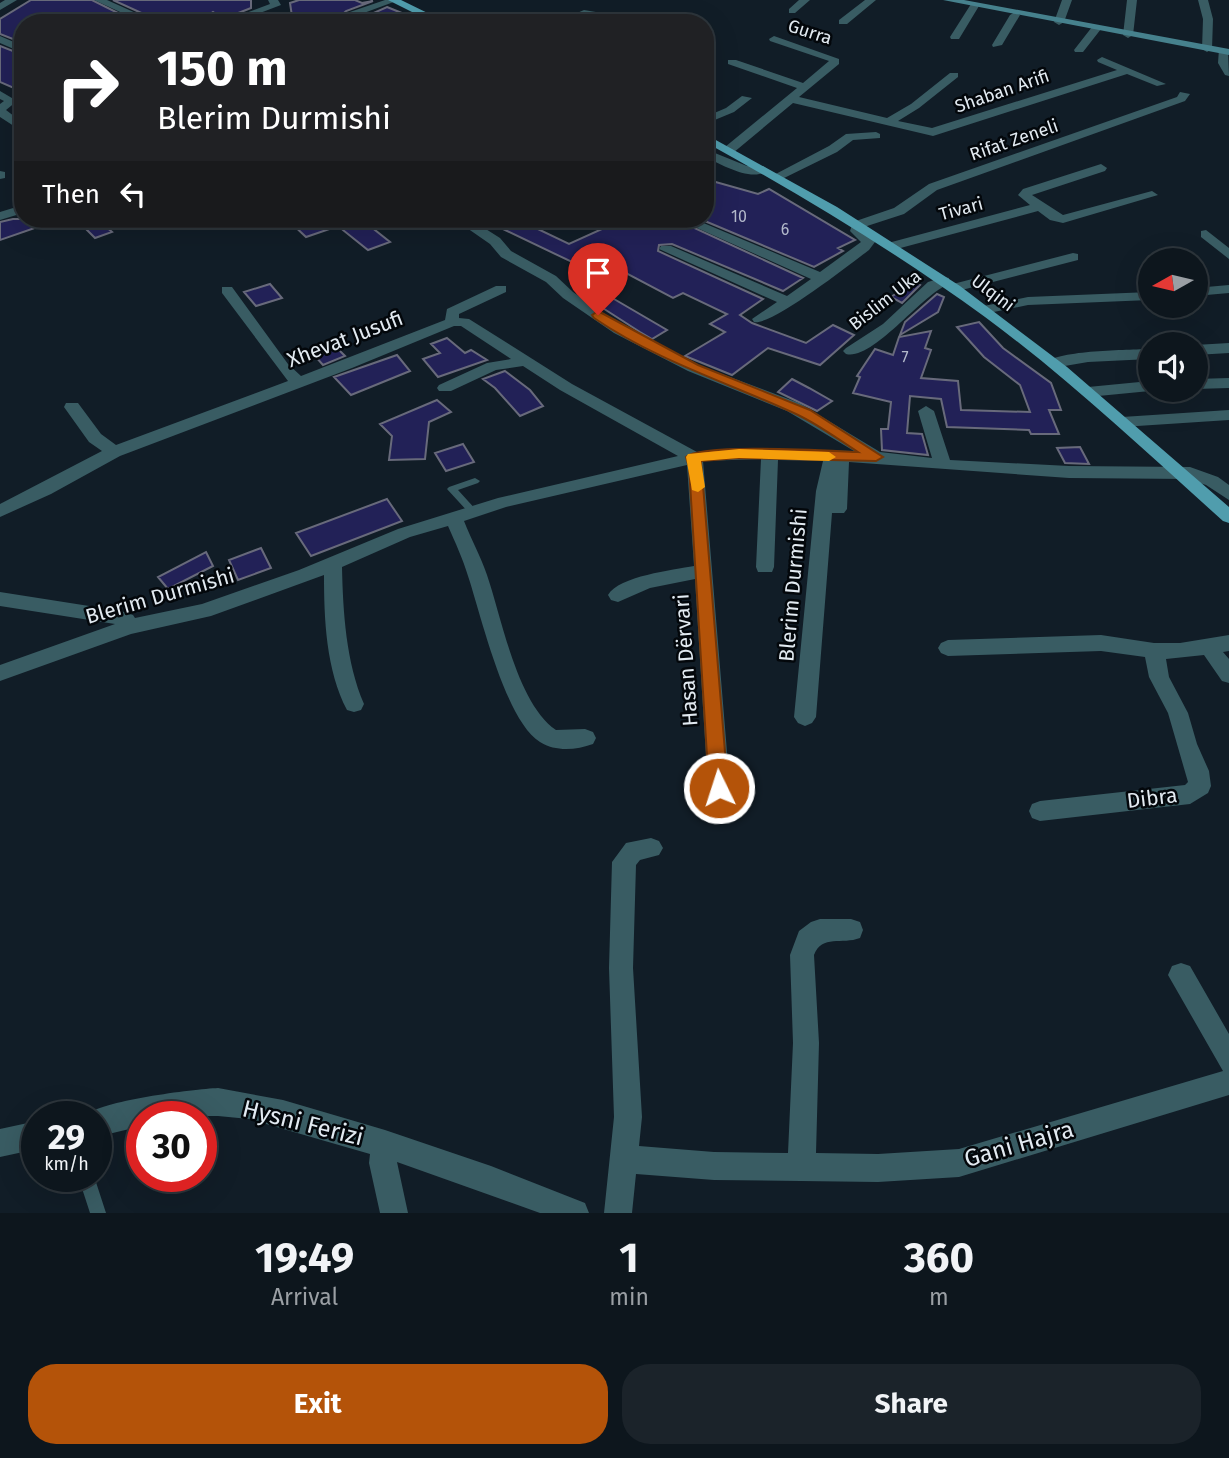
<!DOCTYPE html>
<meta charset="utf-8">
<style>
:root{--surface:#0d161d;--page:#1b232a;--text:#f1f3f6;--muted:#9a9fa4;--line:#2d353b;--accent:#b45309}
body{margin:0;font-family:"Fira Sans",sans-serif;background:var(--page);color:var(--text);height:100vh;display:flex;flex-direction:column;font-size:26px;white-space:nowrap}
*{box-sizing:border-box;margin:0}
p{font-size:23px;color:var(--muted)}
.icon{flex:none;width:38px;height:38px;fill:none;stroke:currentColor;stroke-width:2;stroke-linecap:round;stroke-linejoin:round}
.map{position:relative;height:1213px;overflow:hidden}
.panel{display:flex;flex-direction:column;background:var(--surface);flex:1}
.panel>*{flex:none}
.guide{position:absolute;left:14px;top:14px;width:700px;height:214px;border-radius:28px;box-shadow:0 7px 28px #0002,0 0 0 2px var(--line);background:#202124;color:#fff;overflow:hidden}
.needle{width:46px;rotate:262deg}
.tools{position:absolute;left:1138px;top:248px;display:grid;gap:14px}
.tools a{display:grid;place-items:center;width:70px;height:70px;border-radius:50%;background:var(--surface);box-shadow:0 7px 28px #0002,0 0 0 2px var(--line);font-size:35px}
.speed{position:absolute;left:21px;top:1101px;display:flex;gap:14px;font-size:35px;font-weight:700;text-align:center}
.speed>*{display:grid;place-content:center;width:91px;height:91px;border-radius:50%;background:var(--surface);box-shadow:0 7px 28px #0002,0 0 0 2px var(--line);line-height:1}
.speed small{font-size:18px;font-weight:400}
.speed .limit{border:10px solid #d22;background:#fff;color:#111}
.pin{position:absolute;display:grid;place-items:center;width:60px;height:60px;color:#fff;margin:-72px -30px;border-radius:50% 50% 50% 0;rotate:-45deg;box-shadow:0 0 7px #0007}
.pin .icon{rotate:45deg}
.me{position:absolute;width:77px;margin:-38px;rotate:356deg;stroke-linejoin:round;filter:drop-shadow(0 0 5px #0008)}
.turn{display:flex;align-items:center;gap:24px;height:147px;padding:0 28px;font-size:32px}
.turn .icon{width:91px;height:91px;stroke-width:2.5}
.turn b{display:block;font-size:49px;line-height:60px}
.then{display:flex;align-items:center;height:66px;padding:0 28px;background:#0003;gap:14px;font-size:26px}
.eta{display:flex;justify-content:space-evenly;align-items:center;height:119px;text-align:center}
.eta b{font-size:42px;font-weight:700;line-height:49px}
.action{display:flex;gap:14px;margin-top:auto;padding:14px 28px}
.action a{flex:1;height:80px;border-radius:28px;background:var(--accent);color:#fff;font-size:28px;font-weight:700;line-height:80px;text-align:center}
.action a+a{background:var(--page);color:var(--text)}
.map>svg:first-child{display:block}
.building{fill:#222157;stroke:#686a7b;stroke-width:2}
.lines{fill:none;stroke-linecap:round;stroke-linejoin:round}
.service{fill:#395c63;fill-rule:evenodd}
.minor{fill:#395c63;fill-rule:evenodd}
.tertiary{fill:#395c63;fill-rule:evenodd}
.secondary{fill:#46818d;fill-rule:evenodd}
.primary{fill:#509dad;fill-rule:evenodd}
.route{fill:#b45309;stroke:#753606;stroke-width:2}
.slow{fill:#f59e0b}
.labels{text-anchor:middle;stroke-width:5;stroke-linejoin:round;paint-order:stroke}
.far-number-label{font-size:16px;fill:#b2b8ca}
.far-street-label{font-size:18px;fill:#e2eaf1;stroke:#03070b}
.street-label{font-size:21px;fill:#e2eaf1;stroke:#03070b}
.near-street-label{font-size:24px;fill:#e2eaf1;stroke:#03070b}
</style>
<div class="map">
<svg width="1229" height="1213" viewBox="0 0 1229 1213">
<rect width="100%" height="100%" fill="#111d27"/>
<path class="building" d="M 31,0 L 92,0 L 136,22 L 23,23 L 23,43 L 0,34 L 0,19 Z
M 113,0 L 251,0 L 251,8 L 223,19 L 213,12 L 197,23 L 187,23 L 159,21 Z
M 299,0 L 355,0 L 362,3 L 373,1 L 346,11 L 333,23 L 293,23 L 290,3 Z
M 387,7 L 424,22 L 424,23 L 351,23 Z
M 0,46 L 23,55 L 23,92 L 0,82 Z
M 705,179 L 758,194 L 769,189 L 855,240 L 838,248 L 843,251 L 814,267 L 700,219 L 705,219 Z
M 13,219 L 49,219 L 52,222 L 0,240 L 0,222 Z
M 87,219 L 97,219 L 112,232 L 95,238 L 80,223 Z
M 287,219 L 361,219 L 390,242 L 368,250 L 338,226 L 306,237 Z
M 482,219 L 517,219 L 569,244 L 624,219 L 675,219 L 803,278 L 783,291 L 672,244 L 659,245 L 658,251 L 763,299 L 740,315 L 752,323 L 806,343 L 833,325 L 854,335 L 820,365 L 768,348 L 732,375 L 685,356 L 725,332 L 710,324 L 727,314 L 683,293 L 673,298 L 590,254 L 572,262 Z
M 914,282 L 920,285 L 902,303 L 891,297 Z
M 270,284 L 282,298 L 256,306 L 244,292 Z
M 590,285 L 667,330 L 652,339 L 640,332 L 584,296 Z
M 937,294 L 944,297 L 938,312 L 900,335 L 905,322 Z
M 979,322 L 1003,348 L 1051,383 L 1061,410 L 1049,410 L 1059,434 L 1031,434 L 1029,430 L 947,427 L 941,399 L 910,396 L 907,433 L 922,434 L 928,455 L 882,450 L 881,429 L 888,429 L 891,402 L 853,393 L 860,377 L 857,376 L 875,349 L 893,355 L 899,337 L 931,331 L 925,348 L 931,350 L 921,378 L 958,381 L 961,410 L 1030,412 L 1020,385 L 984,357 L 957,327 Z
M 447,338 L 465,353 L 471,350 L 487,360 L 438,377 L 423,359 L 440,353 L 431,344 Z
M 337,348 L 345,356 L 323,365 L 315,356 Z
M 397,355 L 410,371 L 351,395 L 334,377 Z
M 505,371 L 530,390 L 543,406 L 520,416 L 495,388 L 483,379 Z
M 792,379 L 809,388 L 832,401 L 817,411 L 778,392 Z
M 437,400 L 451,412 L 429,422 L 425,459 L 389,460 L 392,436 L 380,424 Z
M 463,444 L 474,462 L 446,471 L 435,453 Z
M 1080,447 L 1089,464 L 1065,463 L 1057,448 Z
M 387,499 L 402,521 L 311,556 L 296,533 Z
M 261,548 L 271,568 L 238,580 L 229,560 Z
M 206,552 L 213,566 L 168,589 L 158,577 Z"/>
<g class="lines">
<path class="service" d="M 475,478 L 480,481 L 478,483 L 458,490 L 478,512 L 473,515 L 470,514 L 447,489 L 449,487 Z
M 78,1176 L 94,1176 L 106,1213 L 90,1213 Z"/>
<path class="minor" d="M 5,0 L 17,0 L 0,10 L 0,3 Z
M 94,0 L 107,0 L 158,23 L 144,23 Z
M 268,0 L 278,0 L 281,5 L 234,23 L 219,23 L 270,4 Z
M 385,0 L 399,0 L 353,17 L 347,23 L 336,23 L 347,13 Z
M 799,0 L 810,0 L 795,13 L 789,13 L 789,9 Z
M 865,0 L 876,0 L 847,24 L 839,24 L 839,20 Z
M 1062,0 L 1072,0 L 1064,22 L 1059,25 L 1054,22 Z
M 1127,0 L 1137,0 L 1133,35 L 1128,38 L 1123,35 Z
M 971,4 L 979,6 L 959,39 L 951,39 L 950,37 Z
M 584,10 L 643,20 L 648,23 C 627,23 605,16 587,16 C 576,17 567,23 554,23 Z
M 1015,12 L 1020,15 L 1002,45 L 993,47 L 992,45 L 1010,15 Z
M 1092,27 L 1101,29 L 1083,52 L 1075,52 L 1074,50 Z
M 0,36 L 23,46 L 23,53 L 0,43 Z
M 774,36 L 839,59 L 839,64 L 799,97 L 887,118 L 911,104 L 950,73 L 958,73 L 958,77 L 919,108 L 898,121 L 932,128 L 1117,70 L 1098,62 L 1097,60 L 1102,57 L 1166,84 L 1157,86 L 1127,74 L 933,136 L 793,103 L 733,153 L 725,153 L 725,147 L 797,88 L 728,64 L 728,60 L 736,60 L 803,83 L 829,61 L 770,41 L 769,39 Z
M 1219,49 L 1228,51 L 1229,76 L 1225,75 L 1218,63 Z
M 0,91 L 17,101 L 6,110 L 23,123 L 23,132 L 0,117 L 0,104 L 4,101 L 0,99 Z
M 1180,92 L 1190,94 L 1185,101 L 937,190 L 904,214 L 864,227 L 864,230 L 875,242 L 869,250 C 850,264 772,326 754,322 L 752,319 L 777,302 L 659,249 L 661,246 L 671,246 L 787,296 L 811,279 L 677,219 L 694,219 L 820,272 L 861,242 L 850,231 L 853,222 L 894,208 L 929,184 L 1177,97 Z
M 742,96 L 752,98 L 734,112 L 705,124 L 705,117 L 726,108 Z
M 876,132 L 880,134 L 880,138 L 853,140 L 837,152 L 780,180 L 776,181 L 770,177 L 829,146 L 846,134 Z
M 705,149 L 747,166 L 763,166 L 769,170 C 752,183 723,165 705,157 Z
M 1101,164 L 1107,168 L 1105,171 L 1032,195 L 1063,215 L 1152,191 L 1158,195 L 1063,223 L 1050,220 L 1038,211 L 893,250 L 886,246 L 888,243 L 1030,205 L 1018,195 L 1023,189 Z
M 0,171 L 5,172 L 5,178 L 0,179 Z
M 23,205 L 23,213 L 0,220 L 0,212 Z
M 51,219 L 84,219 L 66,226 Z
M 454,219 L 470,219 L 500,238 L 511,251 L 556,276 L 573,292 L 624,327 L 698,365 L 799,403 L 880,452 L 932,458 L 918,411 L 926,406 L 934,411 L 950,460 L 1069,466 L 1190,467 L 1218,477 L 1229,485 L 1229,500 L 1206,485 L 1188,479 L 1069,478 L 849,462 L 847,509 L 844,513 L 832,513 L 816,717 L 812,723 L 805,726 L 798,723 L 794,717 L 816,491 L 823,461 L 778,460 L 774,567 L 772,572 L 758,572 L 756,567 L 761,459 L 703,461 L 730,788 L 727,795 L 719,797 L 711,795 L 708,788 L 695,579 L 650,588 L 618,602 L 611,600 L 608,595 C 619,576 673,570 694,566 L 687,465 L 506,507 L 464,521 C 471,539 481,557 487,575 C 502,619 517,703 556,730 L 585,729 L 593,732 L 596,738 L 593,744 C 576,750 556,752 540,742 C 505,720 481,615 468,576 C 463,559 455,542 448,526 L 410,537 L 342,567 C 343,612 346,662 364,704 L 361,710 L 354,712 L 347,710 C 326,670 324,619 324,575 L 211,616 L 131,634 L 0,681 L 0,665 L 115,624 L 0,606 L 0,592 L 121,611 L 133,615 L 135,618 L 202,604 L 299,570 L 398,529 L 498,498 L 678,456 L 560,390 L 523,366 L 496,370 L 451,391 L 439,391 L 437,388 L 439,385 L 487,363 L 511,359 L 461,326 L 454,326 L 352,368 L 120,456 L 51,494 L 0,517 L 0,504 L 102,451 L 89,442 L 64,407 L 66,403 L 78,403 L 101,434 L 116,445 L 288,381 L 222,293 L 222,287 L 232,287 L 288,364 L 301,376 L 445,320 L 447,309 L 496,286 L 506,286 L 506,292 L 459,314 L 459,318 L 469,319 L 572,384 L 697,452 L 739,448 L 854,451 L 787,411 L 688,371 L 614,333 L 563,298 L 546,282 L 501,257 L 490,244 Z
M 1206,230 L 1229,248 L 1229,259 L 1201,237 L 1201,231 Z
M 1073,253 L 1078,254 L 1078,260 L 954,292 L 947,288 L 949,285 Z
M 944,277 L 949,278 L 949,284 C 922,294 873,361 846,354 L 843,351 L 846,348 L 883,324 L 928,282 Z
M 1229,285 L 1229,293 L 1195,296 L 1195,288 Z
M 1150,292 L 1150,300 L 1028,305 L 984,314 L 977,310 L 979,307 L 1028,297 Z
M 1229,343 L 1229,353 L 1195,355 L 1195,345 Z
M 1150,349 L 1150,359 L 1088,362 L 1053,368 L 1045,363 C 1059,350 1128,350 1150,349 Z
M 1229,378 L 1229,388 L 1195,389 L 1195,379 Z
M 1150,381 L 1150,390 L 1152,390 L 1150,391 L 1088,397 L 1080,392 L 1088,387 Z
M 1229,410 L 1229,420 L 1122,427 L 1114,422 L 1122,417 Z
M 1101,635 L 1154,643 L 1180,643 L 1229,635 L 1229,651 L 1223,652 L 1229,659 L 1229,683 L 1222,681 L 1204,655 L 1166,659 L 1169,677 L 1188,713 L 1197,744 L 1209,771 L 1211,786 L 1208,793 L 1190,804 L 1040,821 L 1032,818 L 1029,811 L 1032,804 L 1040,801 L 1185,785 L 1188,782 L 1168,713 L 1149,677 L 1145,657 L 1101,651 L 948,656 L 941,653 L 938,648 L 941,643 L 948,640 Z
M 651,838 L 659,841 L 663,848 L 659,855 L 640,860 L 636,865 L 633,968 L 642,1117 L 639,1146 L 714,1152 L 788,1153 L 793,1043 L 790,955 L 799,931 L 811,922 L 820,919 L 851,919 L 860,922 L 863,930 L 860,938 C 842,945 822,934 814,955 L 819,1043 L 816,1153 L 878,1154 L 959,1149 L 1223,1071 L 1168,975 L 1172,966 L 1181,963 L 1190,966 L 1229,1034 L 1229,1095 L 959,1177 L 878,1182 L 714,1180 L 636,1174 L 632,1213 L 604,1213 L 614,1117 L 609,968 L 612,862 L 626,843 Z
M 218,1088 L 283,1100 L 385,1130 L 491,1166 L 585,1203 L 589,1213 L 540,1213 L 397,1162 L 408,1213 L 380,1213 L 369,1163 L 370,1154 L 249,1119 L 218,1116 L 142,1116 L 142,1126 L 96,1137 L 96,1116 L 85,1116 C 98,1101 194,1089 218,1088 Z
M 37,1121 L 37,1149 L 0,1157 L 0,1129 Z"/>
<path class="tertiary" d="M 1198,0 L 1208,0 L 1213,19 L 1212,49 L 1207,52 L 1202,49 L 1203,19 Z"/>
<path class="secondary" d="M 943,0 L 964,0 L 1229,49 L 1229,55 Z"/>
<path class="primary" d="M 388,0 L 401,0 L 448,23 L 434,23 Z
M 705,134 L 837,207 L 960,286 L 1067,367 L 1229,507 L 1229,523 L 1223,521 C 1145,451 1069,379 985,317 C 896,252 801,195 705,142 Z"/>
</g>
<path class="route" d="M 598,311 L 698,365 L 810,410 L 883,457 L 876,461 L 739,458 L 701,461 L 728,788 L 725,794 L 719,796 L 712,794 L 709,788 L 689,467 L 686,457 C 701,443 831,451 858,452 C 839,440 819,425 798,415 C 729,383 657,361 594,318 L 592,315 Z"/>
<path class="slow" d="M 739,449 L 829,452 L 836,457 L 829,461 L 739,458 L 701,461 L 705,487 L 698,492 L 692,490 L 686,457 L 688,454 Z"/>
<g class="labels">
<g class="far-number-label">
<text x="739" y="222">10</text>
<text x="785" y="235">6</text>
<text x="905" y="363">7</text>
</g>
<g class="far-street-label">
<text transform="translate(810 32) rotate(18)" y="6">Gurra</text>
<text transform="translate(1002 91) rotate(-19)" y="6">Shaban Arifi</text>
<text transform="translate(1014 140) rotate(-19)" y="6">Rifat Zeneli</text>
<text transform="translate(961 209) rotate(-15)" y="6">Tivari</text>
<text transform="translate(993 293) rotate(37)" y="6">Ulqini</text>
<text transform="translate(885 300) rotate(-38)" y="6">Bislim Uka</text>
</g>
<g class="street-label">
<text transform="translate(345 339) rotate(-21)" y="7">Xhevat Jusufi</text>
<text transform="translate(793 585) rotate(-85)" y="7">Blerim Durmishi</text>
<text transform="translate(160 596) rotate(-16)" y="7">Blerim Durmishi</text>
<text transform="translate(686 660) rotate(-94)" y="7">Hasan Dërvari</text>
<text transform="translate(1152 798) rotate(-7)" y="7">Dibra</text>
</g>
<g class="near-street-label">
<text transform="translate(303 1123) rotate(14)" y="8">Hysni Ferizi</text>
<text transform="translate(1019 1144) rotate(-16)" y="8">Gani Hajra</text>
</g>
</g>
</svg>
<div class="tools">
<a><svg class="needle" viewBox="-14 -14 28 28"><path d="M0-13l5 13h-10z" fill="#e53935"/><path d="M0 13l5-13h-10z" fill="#9a9fa4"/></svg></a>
<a><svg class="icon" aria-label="sound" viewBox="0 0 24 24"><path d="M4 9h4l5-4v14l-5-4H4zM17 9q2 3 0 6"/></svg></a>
</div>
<div class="speed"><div>29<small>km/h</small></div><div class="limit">30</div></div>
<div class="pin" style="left:598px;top:315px;background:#d93025"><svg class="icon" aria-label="arrive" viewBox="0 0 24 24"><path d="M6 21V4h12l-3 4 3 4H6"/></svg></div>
<svg class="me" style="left:719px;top:788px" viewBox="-20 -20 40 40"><circle r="17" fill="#b45309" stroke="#fff" stroke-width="3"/><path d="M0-11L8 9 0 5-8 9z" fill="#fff"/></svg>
<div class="guide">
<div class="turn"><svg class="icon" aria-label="right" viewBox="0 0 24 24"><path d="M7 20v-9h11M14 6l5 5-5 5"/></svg><div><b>150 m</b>Blerim Durmishi</div></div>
<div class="then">Then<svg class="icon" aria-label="left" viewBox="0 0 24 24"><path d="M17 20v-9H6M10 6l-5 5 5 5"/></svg></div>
</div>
</div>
<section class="panel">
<div class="eta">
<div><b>19:49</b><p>Arrival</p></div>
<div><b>1</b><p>min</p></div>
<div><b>360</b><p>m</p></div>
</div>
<div class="action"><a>Exit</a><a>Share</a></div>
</section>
